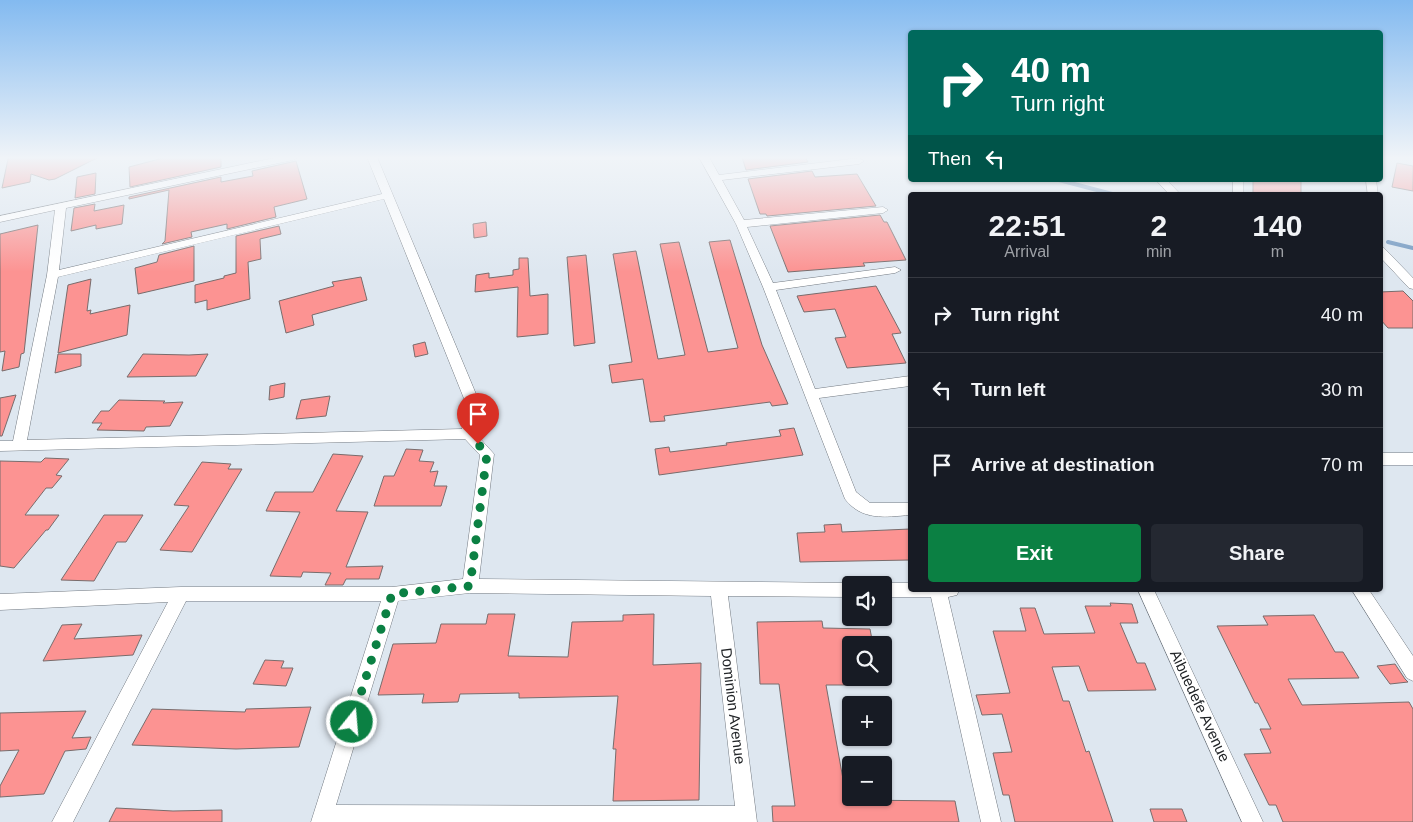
<!DOCTYPE html>
<meta charset="utf-8">
<style>
:root{--surface:#171b24;--page:#242831;--text:#f1f3f6;--muted:#9ea1a6;--line:#363941;--accent:#0b8043}
body{margin:0;font-family:Arial,sans-serif;background:var(--page);color:var(--text);height:100vh;display:flex;flex-direction:column;font-size:19px;white-space:nowrap}
*{box-sizing:border-box;margin:0}
p{font-size:16px;color:var(--muted)}
.icon{flex:none;width:28px;height:28px;fill:none;stroke:currentColor;stroke-width:2;stroke-linecap:round;stroke-linejoin:round}
.map{position:relative;flex:1;overflow:hidden}
.panel{position:absolute;left:908px;top:192px;width:475px;height:400px;display:flex;flex-direction:column;background:var(--surface);border-radius:5px;box-shadow:0 1px 4px #0004}
.panel>*{flex:none}
.guide{position:absolute;left:908px;top:30px;width:475px;height:152px;border-radius:5px;box-shadow:0 1px 4px #0004;background:#00695c;color:#fff;overflow:hidden}
.buttons{position:absolute;left:842px;top:576px;display:grid;gap:10px}
.buttons a{display:grid;place-items:center;width:50px;height:50px;border-radius:5px;background:var(--surface);box-shadow:0 1px 4px #0004;font-size:25px}
.pin{position:absolute;display:grid;place-items:center;width:42px;height:42px;color:#fff;margin:-51px -21px;border-radius:50% 50% 50% 0;rotate:-45deg;box-shadow:0 0 5px #0007}
.pin .icon{rotate:45deg}
.me{position:absolute;width:55px;margin:-28px;rotate:17deg;stroke-linejoin:round;filter:drop-shadow(0 0 4px #0008)}
.turn{display:flex;align-items:center;gap:18px;height:105px;padding:0 20px;font-size:22px}
.turn .icon{width:65px;height:65px;stroke-width:2.5}
.turn b{display:block;font-size:35px;line-height:42px}
.then{display:flex;align-items:center;height:48px;padding:0 20px;background:#0003;gap:10px;font-size:19px}
.eta{display:flex;justify-content:space-evenly;align-items:center;height:85px;text-align:center}
.eta b{font-size:30px;font-weight:600;line-height:35px}
.action{display:flex;gap:10px;margin-top:auto;padding:10px 20px}
.action a{flex:1;height:58px;border-radius:5px;background:var(--accent);color:#fff;font-size:20px;font-weight:600;line-height:58px;text-align:center}
.action a+a{background:var(--page);color:var(--text)}
ul{padding:0;list-style:none}
li{display:flex;align-items:center;gap:15px;height:75px;padding:0 20px;border-top:1px solid var(--line)}
li div{flex:1}
li b{display:block;font-size:19px}
li em{font-style:normal}
.map>svg:first-child{display:block}
.lines{fill:none;stroke-linecap:round;stroke-linejoin:round}
.stream{stroke:#6d94bd;stroke-width:4}
.building{fill:#fc9392;stroke:#786c6c}
.street-casing{stroke:#727981;stroke-width:1}
.street{fill:#fff;fill-rule:evenodd}
.route{stroke:#0b8043;stroke-width:9;stroke-dasharray:0 16.2}
.labels{text-anchor:middle;stroke-width:4;stroke-linejoin:round;paint-order:stroke}
.near-street-label{font-size:15px;fill:#222528;stroke:#fff}
</style>
<div class="map">
<svg width="1413" height="822" viewBox="0 0 1413 822">
<rect width="100%" height="100%" fill="#dee7f0"/>
<g class="lines">
<path class="stream" d="M 1059,180 L 1116,195
M 1388,242 L 1413,248"/>
</g>
<path class="building" d="M 17,157 L 99,157 L 55,179 L 49,180 L 31,174 L 30,182 L 2,188 L 8,159 Z
M 167,157 L 221,157 L 221,167 L 130,187 L 129,167 Z
M 742,157 L 805,157 L 808,162 L 746,170 Z
M 296,161 L 307,199 L 274,207 L 276,217 L 227,229 L 227,224 L 191,232 L 192,237 L 162,244 L 165,241 L 169,190 L 129,199 L 129,197 L 221,177 L 221,182 L 253,176 L 252,171 Z
M 1397,163 L 1413,166 L 1413,191 L 1392,187 Z
M 812,171 L 815,177 L 857,174 L 876,206 L 767,216 L 766,214 L 760,214 L 748,179 Z
M 96,173 L 95,194 L 75,198 L 77,177 Z
M 1253,180 L 1301,180 L 1301,195 L 1253,195 Z
M 95,204 L 94,211 L 124,205 L 122,224 L 96,229 L 96,225 L 71,231 L 74,208 Z
M 880,215 L 884,222 L 887,222 L 906,260 L 863,263 L 865,266 L 788,272 L 770,226 Z
M 486,222 L 487,236 L 474,238 L 473,224 Z
M 38,225 L 24,353 L 21,354 L 19,367 L 2,371 L 5,351 L 0,352 L 0,234 Z
M 279,226 L 281,234 L 260,239 L 261,259 L 248,262 L 250,299 L 207,310 L 207,300 L 195,303 L 195,285 L 224,278 L 224,276 L 236,273 L 236,236 Z
M 730,240 L 762,345 L 788,404 L 772,406 L 770,402 L 664,416 L 665,421 L 650,422 L 643,379 L 612,383 L 609,365 L 632,362 L 613,254 L 636,251 L 658,359 L 685,355 L 660,244 L 679,242 L 708,352 L 738,348 L 709,242 Z
M 194,246 L 194,281 L 138,294 L 135,268 L 157,262 L 159,255 Z
M 586,255 L 595,343 L 574,346 L 567,257 Z
M 519,258 L 528,258 L 530,296 L 548,294 L 548,334 L 517,337 L 518,287 L 475,292 L 476,275 L 489,273 L 489,278 L 513,275 L 513,270 L 519,269 Z
M 361,277 L 367,300 L 312,315 L 314,325 L 286,333 L 279,301 L 334,286 L 332,282 Z
M 91,279 L 87,311 L 91,310 L 90,314 L 130,305 L 127,335 L 58,353 L 68,285 Z
M 876,286 L 901,333 L 892,334 L 906,363 L 847,368 L 835,338 L 846,337 L 835,309 L 804,312 L 797,296 Z
M 1403,291 L 1413,301 L 1413,328 L 1388,328 L 1380,319 L 1380,292 Z
M 425,342 L 428,354 L 415,357 L 413,345 Z
M 58,354 L 81,354 L 81,366 L 55,373 Z
M 143,354 L 189,355 L 208,354 L 196,376 L 127,377 Z
M 285,383 L 284,397 L 269,400 L 270,386 Z
M 16,395 L 2,436 L 0,436 L 0,398 Z
M 330,396 L 326,416 L 296,419 L 301,400 Z
M 119,400 L 165,401 L 163,403 L 183,402 L 170,426 L 146,427 L 144,431 L 97,430 L 102,423 L 92,423 L 101,411 L 109,411 Z
M 794,428 L 803,455 L 659,475 L 655,449 L 669,447 L 670,452 L 727,445 L 726,443 L 781,436 L 779,430 Z
M 406,449 L 423,450 L 419,461 L 434,462 L 430,472 L 438,471 L 434,486 L 447,486 L 441,506 L 374,506 L 384,476 L 394,476 Z
M 333,454 L 363,456 L 336,511 L 368,512 L 346,567 L 383,566 L 379,579 L 346,579 L 343,585 L 325,585 L 331,573 L 303,572 L 301,577 L 270,576 L 300,512 L 266,511 L 275,492 L 313,492 Z
M 45,458 L 69,459 L 56,475 L 62,476 L 52,488 L 46,488 L 25,515 L 59,515 L 48,530 L 46,530 L 14,568 L 0,566 L 0,461 L 41,462 Z
M 202,462 L 231,464 L 228,469 L 242,469 L 192,552 L 160,550 L 189,506 L 174,505 Z
M 104,515 L 143,515 L 126,542 L 117,542 L 94,581 L 61,580 Z
M 841,524 L 842,532 L 910,529 L 910,560 L 800,562 L 797,533 L 825,532 L 824,525 Z
M 1110,603 L 1132,604 L 1138,623 L 1120,623 L 1137,663 L 1145,663 L 1156,690 L 1088,691 L 1079,666 L 1052,667 L 1063,701 L 1069,701 L 1086,752 L 1089,751 L 1113,822 L 1015,822 L 1009,795 L 1003,795 L 993,753 L 1012,752 L 1002,714 L 982,715 L 976,695 L 1010,693 L 993,631 L 1026,631 L 1020,608 L 1035,608 L 1044,634 L 1095,633 L 1085,606 L 1111,606 Z
M 488,614 L 515,614 L 508,656 L 568,657 L 572,622 L 623,621 L 623,615 L 654,614 L 653,665 L 701,663 L 699,800 L 613,801 L 616,749 L 613,749 L 618,696 L 519,698 L 519,693 L 460,694 L 458,702 L 422,703 L 424,694 L 378,695 L 393,644 L 436,643 L 441,624 L 486,624 Z
M 1314,615 L 1335,652 L 1343,652 L 1359,678 L 1288,679 L 1302,705 L 1409,702 L 1413,709 L 1413,822 L 1283,822 L 1276,805 L 1269,805 L 1244,754 L 1271,753 L 1260,729 L 1271,729 L 1258,703 L 1255,703 L 1217,626 L 1268,625 L 1263,616 Z
M 822,621 L 823,628 L 870,629 L 873,645 L 851,645 L 851,685 L 826,685 L 843,779 L 851,779 L 851,800 L 955,801 L 959,822 L 773,822 L 772,806 L 795,806 L 779,684 L 760,684 L 757,622 Z
M 82,624 L 74,639 L 142,635 L 133,655 L 43,661 L 62,625 Z
M 265,660 L 284,661 L 281,668 L 293,668 L 286,686 L 253,684 Z
M 1395,664 L 1405,679 L 1408,682 L 1390,684 L 1377,666 Z
M 311,707 L 299,747 L 236,749 L 132,745 L 152,709 L 245,712 L 246,709 Z
M 86,711 L 72,738 L 91,737 L 86,749 L 65,751 L 44,794 L 0,797 L 0,786 L 19,750 L 0,751 L 0,713 Z
M 116,808 L 173,811 L 222,810 L 222,822 L 109,822 Z
M 1150,809 L 1182,809 L 1187,822 L 1154,822 Z"/>
<g class="lines">
<g class="street-casing">
<path id="street" d="M 279,157 L 298,157 L 293,160 L 66,208 L 59,270 L 382,194 L 367,157 L 377,157 L 481,406 L 475,433 L 494,454 L 479,579 L 851,583 L 857,585 L 851,585 L 851,597 L 728,596 L 757,822 L 311,822 L 381,601 L 186,601 L 73,822 L 52,822 L 168,602 L 0,610 L 0,594 L 181,587 L 392,587 L 463,579 L 480,455 L 465,439 L 0,451 L 0,441 L 13,441 L 47,275 L 55,210 L 0,222 L 0,216 ZM 384,199 L 467,406 L 462,429 L 27,440 L 58,277 ZM 470,593 L 711,596 L 735,806 L 336,805 L 398,601 Z
M 699,157 L 709,157 L 719,175 L 859,158 L 864,161 L 859,164 L 722,180 L 744,220 L 883,207 L 888,210 L 883,213 L 747,227 L 773,283 L 895,267 L 901,270 L 895,273 L 776,290 L 815,389 L 910,376 L 910,386 L 819,398 L 856,492 L 870,503 L 910,503 L 910,515 C 885,517 862,521 845,499 L 763,287 L 736,224 Z
M 1156,180 L 1167,180 L 1181,195 L 1170,195 Z
M 1233,180 L 1243,180 L 1243,195 L 1233,195 Z
M 1366,180 L 1376,180 L 1378,195 L 1368,195 Z
M 1380,247 L 1384,248 L 1413,278 L 1413,289 L 1409,288 L 1380,257 Z
M 1380,453 L 1413,453 L 1413,465 L 1380,465 Z
M 884,583 L 910,583 L 910,590 L 959,590 L 957,595 L 948,597 L 1001,822 L 981,822 L 931,597 L 884,597 L 884,585 L 878,585 Z
M 1138,590 L 1154,590 L 1263,822 L 1242,822 Z
M 1352,590 L 1369,590 L 1413,656 L 1413,681 L 1407,678 Z"/>
</g>
<use href="#street" class="street"/>
</g>
<linearGradient id="sky" x2="0" y2="1"><stop stop-color="#83baf0"/><stop offset="0.58" stop-color="#f0f4f8"/><stop offset="1" stop-color="#f0f4f8" stop-opacity="0"/></linearGradient>
<rect width="1413" height="272" fill="url(#sky)"/>
<g class="lines">
<path class="route" d="M 352,722 L 392,594 L 470,586 L 487,454 L 478,444"/>
</g>
<g class="labels">
<g class="near-street-label">
<text transform="translate(733 706) rotate(83)" y="5">Dominion Avenue</text>
<text transform="translate(1200 706) rotate(65)" y="5">Aibuedefe Avenue</text>
</g>
</g>
</svg>
<div class="buttons">
<a><svg class="icon" aria-label="sound" viewBox="0 0 24 24"><path d="M4 9h4l5-4v14l-5-4H4zM17 9q2 3 0 6"/></svg></a>
<a><svg class="icon" aria-label="search" viewBox="0 0 24 24"><circle cx="10" cy="10" r="6"/><path d="M15 15l6 6"/></svg></a>
<a>+</a>
<a>−</a>
</div>
<div class="pin" style="left:478px;top:444px;background:#d93025"><svg class="icon" aria-label="arrive" viewBox="0 0 24 24"><path d="M6 21V4h12l-3 4 3 4H6"/></svg></div>
<svg class="me" style="left:352px;top:722px" viewBox="-20 -20 40 40"><circle r="17" fill="#0b8043" stroke="#fff" stroke-width="3"/><path d="M0-11L8 9 0 5-8 9z" fill="#fff"/></svg>
<div class="guide">
<div class="turn"><svg class="icon" aria-label="right" viewBox="0 0 24 24"><path d="M7 20v-9h11M14 6l5 5-5 5"/></svg><div><b>40 m</b>Turn right</div></div>
<div class="then">Then<svg class="icon" aria-label="left" viewBox="0 0 24 24"><path d="M17 20v-9H6M10 6l-5 5 5 5"/></svg></div>
</div>
<section class="panel">
<div class="eta">
<div><b>22:51</b><p>Arrival</p></div>
<div><b>2</b><p>min</p></div>
<div><b>140</b><p>m</p></div>
</div>
<ul>
<li><svg class="icon" aria-label="right" viewBox="0 0 24 24"><path d="M7 20v-9h11M14 6l5 5-5 5"/></svg><div><b>Turn right</b></div><em>40 m</em></li>
<li><svg class="icon" aria-label="left" viewBox="0 0 24 24"><path d="M17 20v-9H6M10 6l-5 5 5 5"/></svg><div><b>Turn left</b></div><em>30 m</em></li>
<li><svg class="icon" aria-label="arrive" viewBox="0 0 24 24"><path d="M6 21V4h12l-3 4 3 4H6"/></svg><div><b>Arrive at destination</b></div><em>70 m</em></li>
</ul>
<div class="action"><a>Exit</a><a>Share</a></div>
</section>
</div>
